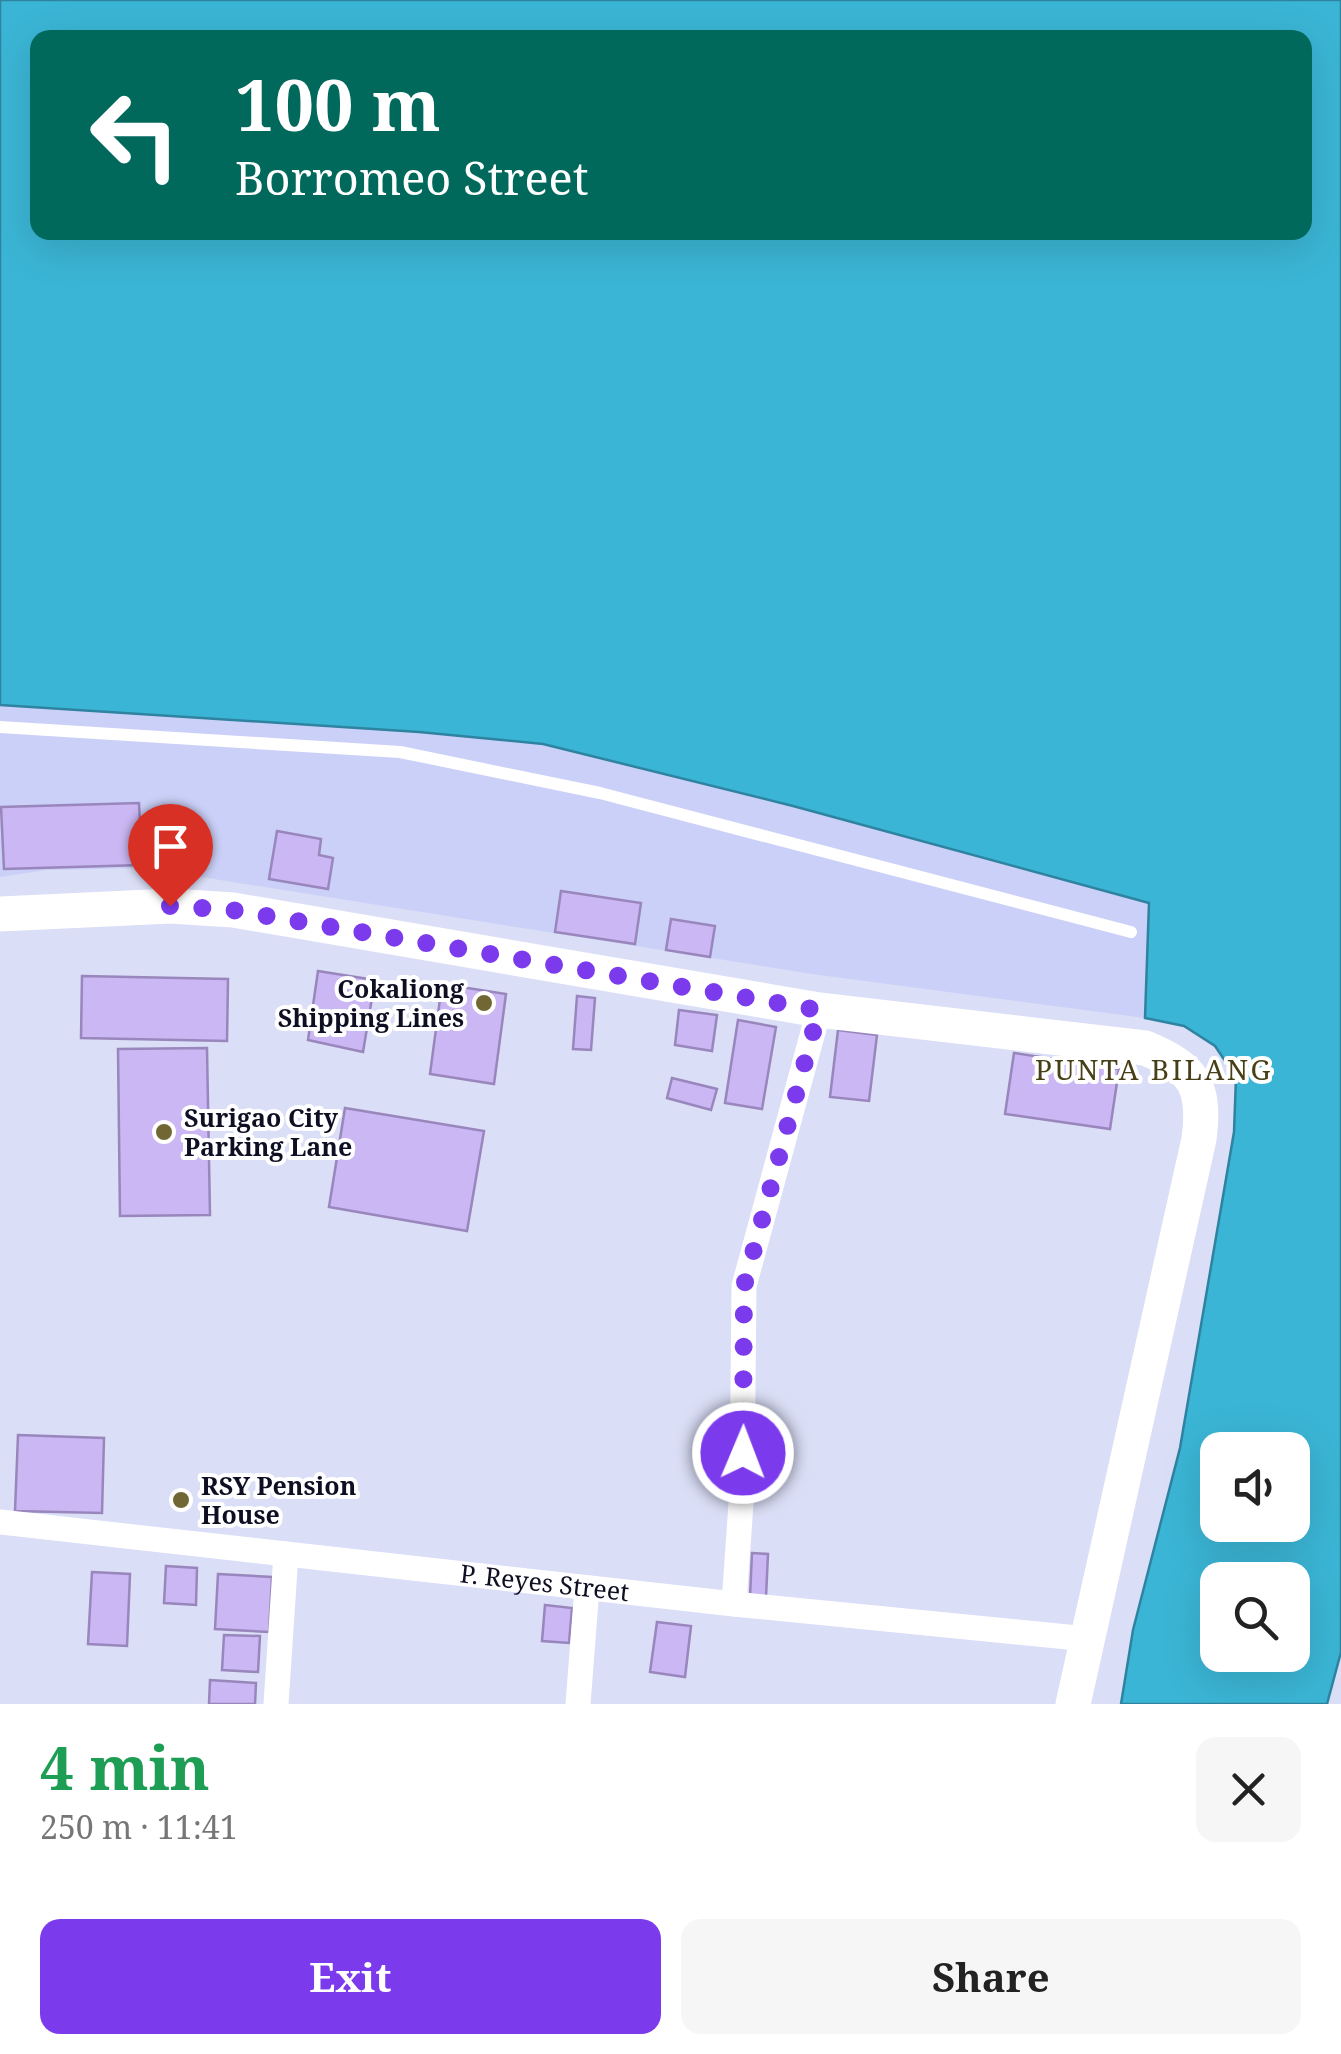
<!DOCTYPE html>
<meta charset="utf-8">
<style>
:root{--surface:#fff;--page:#f6f6f6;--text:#222;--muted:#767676;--accent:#7c3aed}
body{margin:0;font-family:"Noto Serif",serif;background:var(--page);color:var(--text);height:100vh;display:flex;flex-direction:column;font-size:38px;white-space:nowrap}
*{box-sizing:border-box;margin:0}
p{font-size:32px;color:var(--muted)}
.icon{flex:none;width:55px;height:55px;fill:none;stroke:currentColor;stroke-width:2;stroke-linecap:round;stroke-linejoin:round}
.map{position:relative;height:1704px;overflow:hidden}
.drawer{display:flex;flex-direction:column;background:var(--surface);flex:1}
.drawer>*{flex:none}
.banner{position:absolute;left:30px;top:30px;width:1282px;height:210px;border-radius:20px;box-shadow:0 10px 40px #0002;background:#00695c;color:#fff;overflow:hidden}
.buttons{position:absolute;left:1200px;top:1432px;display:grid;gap:20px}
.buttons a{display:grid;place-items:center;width:110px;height:110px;border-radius:20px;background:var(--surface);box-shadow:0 10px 40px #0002;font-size:50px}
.pin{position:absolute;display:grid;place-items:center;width:85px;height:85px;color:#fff;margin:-102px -42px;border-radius:50% 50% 50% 0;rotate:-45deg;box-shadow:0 0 10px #0007}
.pin .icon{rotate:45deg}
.me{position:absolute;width:110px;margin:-55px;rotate:1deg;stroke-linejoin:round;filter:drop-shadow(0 0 8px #0008)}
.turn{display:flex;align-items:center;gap:35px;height:210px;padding:0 40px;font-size:45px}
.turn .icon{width:130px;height:130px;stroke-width:2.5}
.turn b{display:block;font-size:70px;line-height:85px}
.round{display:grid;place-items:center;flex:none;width:105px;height:105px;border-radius:20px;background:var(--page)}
.summary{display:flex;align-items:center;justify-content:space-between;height:170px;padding:0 40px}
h1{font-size:60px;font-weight:700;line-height:75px;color:#1e9e55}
.cta{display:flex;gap:20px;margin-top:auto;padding:20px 40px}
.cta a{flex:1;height:115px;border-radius:20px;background:var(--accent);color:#fff;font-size:40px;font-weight:700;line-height:115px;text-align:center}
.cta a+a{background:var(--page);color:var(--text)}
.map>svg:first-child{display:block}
.built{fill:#cbd0f8}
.water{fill:#3bb5d5;stroke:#2e83a0;stroke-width:2.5;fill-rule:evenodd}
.building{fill:#cbb7f3;stroke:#9886bc;stroke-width:2.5}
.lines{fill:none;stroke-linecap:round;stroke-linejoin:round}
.lane{stroke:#fff;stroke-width:12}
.street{stroke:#fff;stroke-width:25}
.secondary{stroke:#fff;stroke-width:35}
.route{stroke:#7c3aed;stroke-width:18;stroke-dasharray:0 32.4}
.poi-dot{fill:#706734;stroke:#fff;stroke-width:4}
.labels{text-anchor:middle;stroke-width:8;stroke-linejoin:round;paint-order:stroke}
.poi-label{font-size:25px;font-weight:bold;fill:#0f0f24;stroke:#fff;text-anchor:start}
.street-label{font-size:25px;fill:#0f0f24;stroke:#fff}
.neighbourhood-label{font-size:28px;letter-spacing:2.5px;fill:#473f16;stroke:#fff}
</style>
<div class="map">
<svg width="1341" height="1704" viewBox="0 0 1341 1704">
<rect width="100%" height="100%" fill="#dadef6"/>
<path class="built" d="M 0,705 L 419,732 L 543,744 L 793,806 L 1149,903 L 1145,1018 L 812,974 L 145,868 L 47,870 L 0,877 Z"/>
<path class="water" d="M 0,0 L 1341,0 L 1341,1652 L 1327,1704 L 1121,1704 L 1133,1630 L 1180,1448 L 1234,1132 L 1236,1077 L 1215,1046 L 1184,1026 L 1145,1018 L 1149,903 L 793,806 L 543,744 L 419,732 L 0,705 ZM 38,38 L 1305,38 L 1305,232 L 38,232 ZM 1218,1450 L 1292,1450 L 1292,1525 L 1218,1525 ZM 1218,1580 L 1292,1580 L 1292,1655 L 1218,1655 Z"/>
<path class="building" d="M 139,803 L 142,865 L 4,869 L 1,807 Z
M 277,831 L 321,839 L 319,855 L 333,858 L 328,889 L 269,879 Z
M 561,891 L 641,903 L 635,944 L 555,932 Z
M 671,919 L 715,926 L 710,957 L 666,950 Z
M 318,971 L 375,980 L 363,1052 L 308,1040 Z
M 82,976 L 228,979 L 227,1041 L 81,1038 Z
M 442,984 L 506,994 L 494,1084 L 430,1074 Z
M 577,996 L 595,998 L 591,1050 L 573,1049 Z
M 679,1010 L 717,1015 L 712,1051 L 675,1045 Z
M 738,1020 L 776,1027 L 762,1109 L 725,1103 Z
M 838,1030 L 877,1035 L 869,1101 L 830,1097 Z
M 207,1048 L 210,1215 L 120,1216 L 118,1049 Z
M 1014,1053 L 1119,1069 L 1110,1129 L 1005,1114 Z
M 672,1078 L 717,1089 L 711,1110 L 667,1098 Z
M 345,1108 L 484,1131 L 467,1231 L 329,1207 Z
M 18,1435 L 104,1438 L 102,1513 L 15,1511 Z
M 752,1553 L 768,1554 L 766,1597 L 750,1597 Z
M 166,1566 L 197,1568 L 196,1605 L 164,1603 Z
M 92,1572 L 130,1574 L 127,1646 L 88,1644 Z
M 218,1574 L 272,1577 L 269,1632 L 215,1629 Z
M 545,1605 L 572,1608 L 569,1643 L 542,1641 Z
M 657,1622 L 691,1626 L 685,1677 L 650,1672 Z
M 224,1635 L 260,1636 L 258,1672 L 222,1670 Z
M 210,1680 L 256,1683 L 255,1704 L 209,1704 Z"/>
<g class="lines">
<path class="lane" d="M 0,727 L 400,752 L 600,793 L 1131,932"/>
<g class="street">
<path id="s1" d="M 0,1522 L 734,1604 L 1088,1639"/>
<path d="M 734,1604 L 742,1489 L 744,1286 L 819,1010"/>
<path d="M 276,1704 L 286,1554"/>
<path d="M 578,1704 L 587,1588"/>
</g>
<path class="secondary" d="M 0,914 L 171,906 L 233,910 L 819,1010 L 1145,1048 C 1194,1068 1206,1086 1199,1139 L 1073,1704"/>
</g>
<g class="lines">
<path class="route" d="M 170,906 L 232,910 L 819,1010 L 744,1286 L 743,1453"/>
</g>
<g class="poi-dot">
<circle cx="484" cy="1003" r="10"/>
<circle cx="164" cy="1132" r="10"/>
<circle cx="181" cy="1500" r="10"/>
</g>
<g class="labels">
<g class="poi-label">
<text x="464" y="998" text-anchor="end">Cokaliong<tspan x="464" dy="29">Shipping Lines</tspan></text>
<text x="184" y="1127">Surigao City<tspan x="184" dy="29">Parking Lane</tspan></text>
<text x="201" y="1495">RSY Pension<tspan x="201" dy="29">House</tspan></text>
</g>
<g class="street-label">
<text dy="9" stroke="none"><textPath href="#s1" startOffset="548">P. Reyes Street</textPath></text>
</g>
<g class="neighbourhood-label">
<text x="1154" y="1080">PUNTA BILANG</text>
</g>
</g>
</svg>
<div class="buttons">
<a><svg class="icon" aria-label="sound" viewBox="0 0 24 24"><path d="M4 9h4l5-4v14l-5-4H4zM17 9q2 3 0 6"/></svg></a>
<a><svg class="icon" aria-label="search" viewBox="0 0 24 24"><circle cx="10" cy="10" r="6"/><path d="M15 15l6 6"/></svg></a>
</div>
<div class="pin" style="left:170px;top:906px;background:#d93025"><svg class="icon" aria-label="arrive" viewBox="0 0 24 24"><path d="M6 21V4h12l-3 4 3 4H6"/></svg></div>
<svg class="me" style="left:743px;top:1453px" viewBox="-20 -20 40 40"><circle r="17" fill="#7c3aed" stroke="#fff" stroke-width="3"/><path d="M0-11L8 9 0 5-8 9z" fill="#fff"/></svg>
<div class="banner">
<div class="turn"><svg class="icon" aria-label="left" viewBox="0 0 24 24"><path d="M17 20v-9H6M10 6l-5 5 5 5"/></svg><div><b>100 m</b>Borromeo Street</div></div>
</div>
</div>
<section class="drawer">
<div class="summary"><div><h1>4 min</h1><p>250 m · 11:41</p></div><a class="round"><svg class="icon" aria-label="close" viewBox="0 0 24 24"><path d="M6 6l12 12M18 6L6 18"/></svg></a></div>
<div class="cta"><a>Exit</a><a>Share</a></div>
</section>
